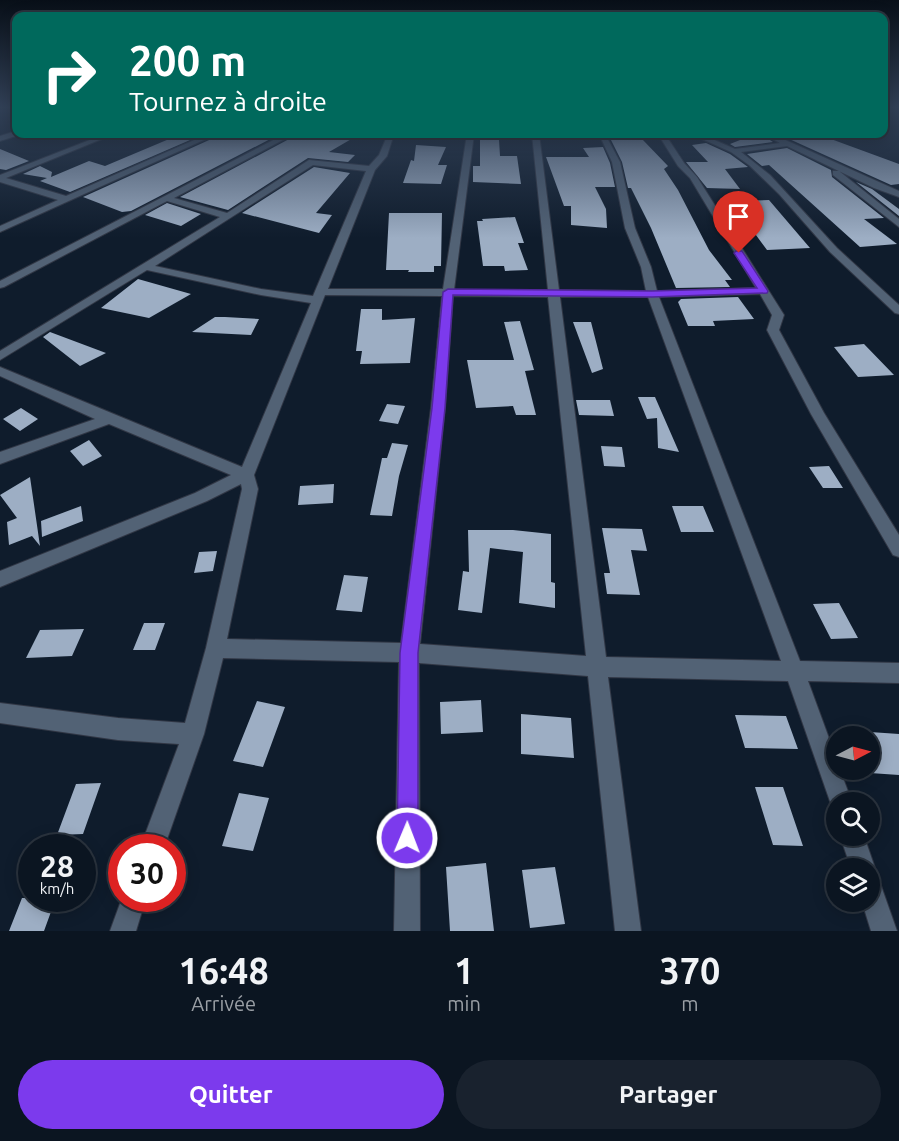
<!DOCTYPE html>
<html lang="fr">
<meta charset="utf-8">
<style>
:root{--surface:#0b1521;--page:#19222e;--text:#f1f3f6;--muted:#9a9fa5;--line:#2b343f;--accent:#7c3aed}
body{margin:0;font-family:Ubuntu,sans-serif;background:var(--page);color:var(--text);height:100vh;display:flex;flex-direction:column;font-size:22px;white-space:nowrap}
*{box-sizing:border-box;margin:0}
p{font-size:20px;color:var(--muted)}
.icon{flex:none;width:33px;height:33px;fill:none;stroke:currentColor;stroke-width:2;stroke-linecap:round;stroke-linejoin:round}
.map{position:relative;height:931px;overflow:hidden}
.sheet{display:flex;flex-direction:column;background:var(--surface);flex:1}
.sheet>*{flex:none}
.top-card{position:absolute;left:12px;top:12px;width:876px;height:126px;border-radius:12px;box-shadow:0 3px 15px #0003,0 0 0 2px var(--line);background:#00695c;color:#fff;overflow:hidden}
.needle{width:39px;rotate:84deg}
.fabs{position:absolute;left:826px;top:726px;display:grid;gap:12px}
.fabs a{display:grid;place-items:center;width:54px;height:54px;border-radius:50%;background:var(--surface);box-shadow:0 3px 15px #0003,0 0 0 2px var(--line);font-size:30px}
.speed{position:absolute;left:18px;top:834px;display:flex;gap:12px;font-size:30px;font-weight:700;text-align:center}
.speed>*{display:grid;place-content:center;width:78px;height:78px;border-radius:50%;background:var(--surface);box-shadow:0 3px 15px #0003,0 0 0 2px var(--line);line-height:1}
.speed small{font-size:15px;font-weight:400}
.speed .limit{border:9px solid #d22;background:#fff;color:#111}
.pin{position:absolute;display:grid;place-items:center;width:51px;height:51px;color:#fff;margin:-62px -26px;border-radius:50% 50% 50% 0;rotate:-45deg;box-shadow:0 0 6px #0007}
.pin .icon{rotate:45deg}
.me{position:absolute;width:66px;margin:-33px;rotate:1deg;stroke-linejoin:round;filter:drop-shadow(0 0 4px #0008)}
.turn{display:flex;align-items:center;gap:21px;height:126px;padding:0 18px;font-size:27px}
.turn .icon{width:78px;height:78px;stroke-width:2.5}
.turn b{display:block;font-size:42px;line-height:51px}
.eta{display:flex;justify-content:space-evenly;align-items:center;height:102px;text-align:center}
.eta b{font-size:36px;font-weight:700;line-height:42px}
.button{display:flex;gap:12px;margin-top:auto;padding:12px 18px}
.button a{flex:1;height:69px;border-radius:36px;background:var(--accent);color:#fff;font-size:24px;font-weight:700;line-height:69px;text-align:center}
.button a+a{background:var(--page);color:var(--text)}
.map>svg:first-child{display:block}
.building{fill:#9daec4}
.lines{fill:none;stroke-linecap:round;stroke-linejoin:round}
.minor-casing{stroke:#313745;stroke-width:2}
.minor{fill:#526275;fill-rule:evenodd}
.route{fill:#7c3aed;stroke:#51269a;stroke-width:1.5}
</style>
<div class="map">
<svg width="899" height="931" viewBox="0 0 899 931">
<rect width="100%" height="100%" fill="#0f1c2c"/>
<path class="building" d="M 181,134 L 204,134 L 70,192 L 40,181 L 47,178 L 23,174 L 40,166 L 52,172 L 51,177 L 89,161 L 105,166 Z
M 219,134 L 278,135 L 131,211 L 122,212 L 83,197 L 218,136 Z
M 309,134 L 360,134 L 329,152 L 355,155 L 348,162 L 308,158 L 228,210 L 180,197 L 291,138 L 300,140 Z
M 755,134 L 761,134 L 773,142 L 735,147 L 730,144 Z
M 820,135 L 899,164 L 899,184 L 891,185 L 787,138 L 799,136 L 808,139 Z
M 480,139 L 499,140 L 500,156 L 517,156 L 521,184 L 473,182 L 473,166 L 480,166 Z
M 642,139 L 668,166 L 664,169 L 678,190 L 709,250 L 732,280 L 725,280 L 730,287 L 676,288 L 651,228 L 631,188 L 628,188 L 622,162 L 611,140 Z
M 706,143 L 730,154 L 748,167 L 725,169 L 740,189 L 707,188 L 686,162 L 708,162 L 692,145 Z
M 416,145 L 446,147 L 438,165 L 447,165 L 441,184 L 403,183 L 411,160 L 414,161 Z
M 603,147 L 610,163 L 615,187 L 595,187 L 606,209 L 607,228 L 571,225 L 571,206 L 564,206 L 546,157 L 589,157 L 583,148 Z
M 787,148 L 831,170 L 832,177 L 884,218 L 864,219 L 897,244 L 860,247 L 769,165 L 762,166 L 747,154 Z
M 0,149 L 29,161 L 6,170 L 0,169 Z
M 314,167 L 350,173 L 316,213 L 332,215 L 319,233 L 242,213 Z
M 856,182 L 872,189 L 899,209 L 899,216 Z
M 769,200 L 810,248 L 767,250 L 731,201 Z
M 167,203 L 201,214 L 181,226 L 145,215 Z
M 389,213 L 442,213 L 441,266 L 434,266 L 434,272 L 408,272 L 409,270 L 386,270 Z
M 515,217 L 524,243 L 518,243 L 528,270 L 505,271 L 504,266 L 483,266 L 477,221 L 483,221 L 482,219 Z
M 138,279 L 191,294 L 149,318 L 101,308 Z
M 738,297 L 754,319 L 713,321 L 715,326 L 688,326 L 678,302 L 681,299 Z
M 361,309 L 382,309 L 382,320 L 415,318 L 410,363 L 360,364 L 362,351 L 356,351 Z
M 215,317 L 225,317 L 259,319 L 251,335 L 192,332 Z
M 520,321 L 534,370 L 525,371 L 536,415 L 516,415 L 513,406 L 476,408 L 467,360 L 514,360 L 504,322 Z
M 573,322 L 591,322 L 603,369 L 592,373 Z
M 50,332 L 106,353 L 80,366 L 43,337 Z
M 864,344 L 894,375 L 858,377 L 834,347 Z
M 638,397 L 655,397 L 679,452 L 658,448 L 657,418 L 647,419 Z
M 576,400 L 610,400 L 614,416 L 579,415 Z
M 387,404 L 405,406 L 398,424 L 379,421 Z
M 21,408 L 38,419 L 20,431 L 3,419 Z
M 89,440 L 102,456 L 83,466 L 70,451 Z
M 392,443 L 408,445 L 399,476 L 392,516 L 370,515 L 382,458 L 387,458 Z
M 601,446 L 622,447 L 625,467 L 604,466 Z
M 829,466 L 843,488 L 823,488 L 809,467 Z
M 30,477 L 40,546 L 32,536 L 9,545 L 7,522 L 17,518 L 0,495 Z
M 334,484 L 333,503 L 298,505 L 300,486 Z
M 81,506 L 83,521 L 42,537 L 41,521 Z
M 672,506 L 703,506 L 714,532 L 681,532 Z
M 602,528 L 642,529 L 647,551 L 631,550 L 640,595 L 607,594 L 604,573 L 610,573 Z
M 468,530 L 513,530 L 551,534 L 551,582 L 555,583 L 555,608 L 519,603 L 523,552 L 490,548 L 482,613 L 458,610 L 463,571 L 469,572 Z
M 217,551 L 213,571 L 194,573 L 199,552 Z
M 344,575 L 368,577 L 362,612 L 336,610 Z
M 839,603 L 858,638 L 831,639 L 813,604 Z
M 144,623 L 165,623 L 155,650 L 133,650 Z
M 84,629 L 72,656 L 26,658 L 40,630 Z
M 481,700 L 483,732 L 441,734 L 440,702 Z
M 257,701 L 285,707 L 263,767 L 233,761 Z
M 521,714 L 571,718 L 574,758 L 521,754 Z
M 735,715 L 786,716 L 798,749 L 745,748 Z
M 870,732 L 899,734 L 899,775 L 870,773 Z
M 101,783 L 83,834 L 57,835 L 76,784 Z
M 755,787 L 783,787 L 803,846 L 773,845 Z
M 239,793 L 269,798 L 253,851 L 222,846 Z
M 486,863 L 494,931 L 450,931 L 446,867 Z
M 555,867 L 565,924 L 530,928 L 522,870 Z
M 22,898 L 56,898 L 44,931 L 9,931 Z"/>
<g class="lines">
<g class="minor-casing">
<path id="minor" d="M 16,131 L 19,135 L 0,141 L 0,136 Z
M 105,134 L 114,134 L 6,178 L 66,196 L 208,134 L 217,134 L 0,232 L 0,226 L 58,200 L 0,182 L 0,175 Z
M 285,134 L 294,134 L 174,198 L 227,213 L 309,160 L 369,166 L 379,155 L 388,134 L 394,134 L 387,156 L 375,170 L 328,289 L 443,289 L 467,134 L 474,134 L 454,290 L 548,290 L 532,134 L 539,134 L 559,290 L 646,291 L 641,267 L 625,228 L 612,162 L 599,134 L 605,134 L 620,162 L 635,228 L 651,267 L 657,291 L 756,288 L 690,178 L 678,166 L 658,134 L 665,134 L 684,163 L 697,177 L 784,315 L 779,330 L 824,413 L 899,535 L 899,557 L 893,555 L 811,414 L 767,330 L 772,315 L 760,294 L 659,297 L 800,661 L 899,663 L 899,683 L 808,681 L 837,760 L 837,770 L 840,770 L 852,802 L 837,802 L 837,812 L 833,810 L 788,681 L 608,677 L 641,931 L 615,931 L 588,676 L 419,663 L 420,931 L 394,931 L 399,662 L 223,658 L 204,734 L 164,848 L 140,848 L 179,744 L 118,740 L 0,723 L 0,703 L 118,718 L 185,723 L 206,648 L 242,489 L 241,484 L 207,501 L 0,587 L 0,571 L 195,493 L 231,475 L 109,424 L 0,464 L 0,452 L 95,419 L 0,376 L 0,367 L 242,467 L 311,303 L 261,295 L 147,270 L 0,360 L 0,351 L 220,217 L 167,201 L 4,287 L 0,288 L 0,281 ZM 313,165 L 366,171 L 313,296 L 261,289 L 155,266 ZM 325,295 L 442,296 L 431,408 L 401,643 L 227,639 L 258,489 L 254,475 ZM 453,296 L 548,297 L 586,656 L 420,644 L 445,408 ZM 560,297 L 648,297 L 781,661 L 606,657 Z
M 691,134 L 701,134 L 735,149 L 780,143 L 763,134 L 772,134 L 899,191 L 899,197 L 874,188 L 787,146 L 741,152 L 770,175 L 837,248 L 899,305 L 899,314 L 895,313 L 830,252 L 779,194 L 749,165 L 731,152 Z
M 833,171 L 839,171 L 899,219 L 899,227 L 833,175 Z
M 840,836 L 864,836 L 875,868 L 871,877 L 879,880 L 897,931 L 871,931 L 862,902 L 870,902 L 870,868 L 851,868 Z
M 122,898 L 146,898 L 136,931 L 110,931 Z"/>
</g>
<use href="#minor" class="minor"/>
</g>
<linearGradient id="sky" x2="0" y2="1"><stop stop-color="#080f18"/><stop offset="0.45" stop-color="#314056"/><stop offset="1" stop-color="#314056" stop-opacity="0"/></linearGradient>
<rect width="899" height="238" fill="url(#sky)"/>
<path class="route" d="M 736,251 L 742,251 L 768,291 L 767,293 L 652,297 L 453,295 L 445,408 L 418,653 L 418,838 L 415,846 L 407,849 L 400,846 L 397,838 L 400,653 L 432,408 L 443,292 L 448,289 L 652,291 L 757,288 L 734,253 Z"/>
</svg>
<div class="fabs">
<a><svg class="needle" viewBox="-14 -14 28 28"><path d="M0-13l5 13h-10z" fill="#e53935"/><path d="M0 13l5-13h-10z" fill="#9a9fa5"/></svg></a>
<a><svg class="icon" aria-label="search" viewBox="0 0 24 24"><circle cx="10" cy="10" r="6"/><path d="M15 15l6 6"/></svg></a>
<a><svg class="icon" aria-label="layers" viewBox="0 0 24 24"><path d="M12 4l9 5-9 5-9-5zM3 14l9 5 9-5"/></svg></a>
</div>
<div class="speed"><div>28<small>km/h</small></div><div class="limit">30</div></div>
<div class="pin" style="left:739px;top:253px;background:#d93025"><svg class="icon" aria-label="arrive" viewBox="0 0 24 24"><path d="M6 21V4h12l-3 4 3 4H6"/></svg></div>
<svg class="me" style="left:407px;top:838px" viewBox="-20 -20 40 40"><circle r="17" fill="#7c3aed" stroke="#fff" stroke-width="3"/><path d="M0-11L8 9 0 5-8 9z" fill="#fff"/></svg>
<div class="top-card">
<div class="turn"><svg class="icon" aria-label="right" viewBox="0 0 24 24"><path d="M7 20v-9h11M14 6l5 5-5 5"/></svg><div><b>200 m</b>Tournez à droite</div></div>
</div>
</div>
<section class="sheet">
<div class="eta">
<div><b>16:48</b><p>Arrivée</p></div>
<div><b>1</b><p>min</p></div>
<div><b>370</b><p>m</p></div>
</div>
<div class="button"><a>Quitter</a><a>Partager</a></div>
</section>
